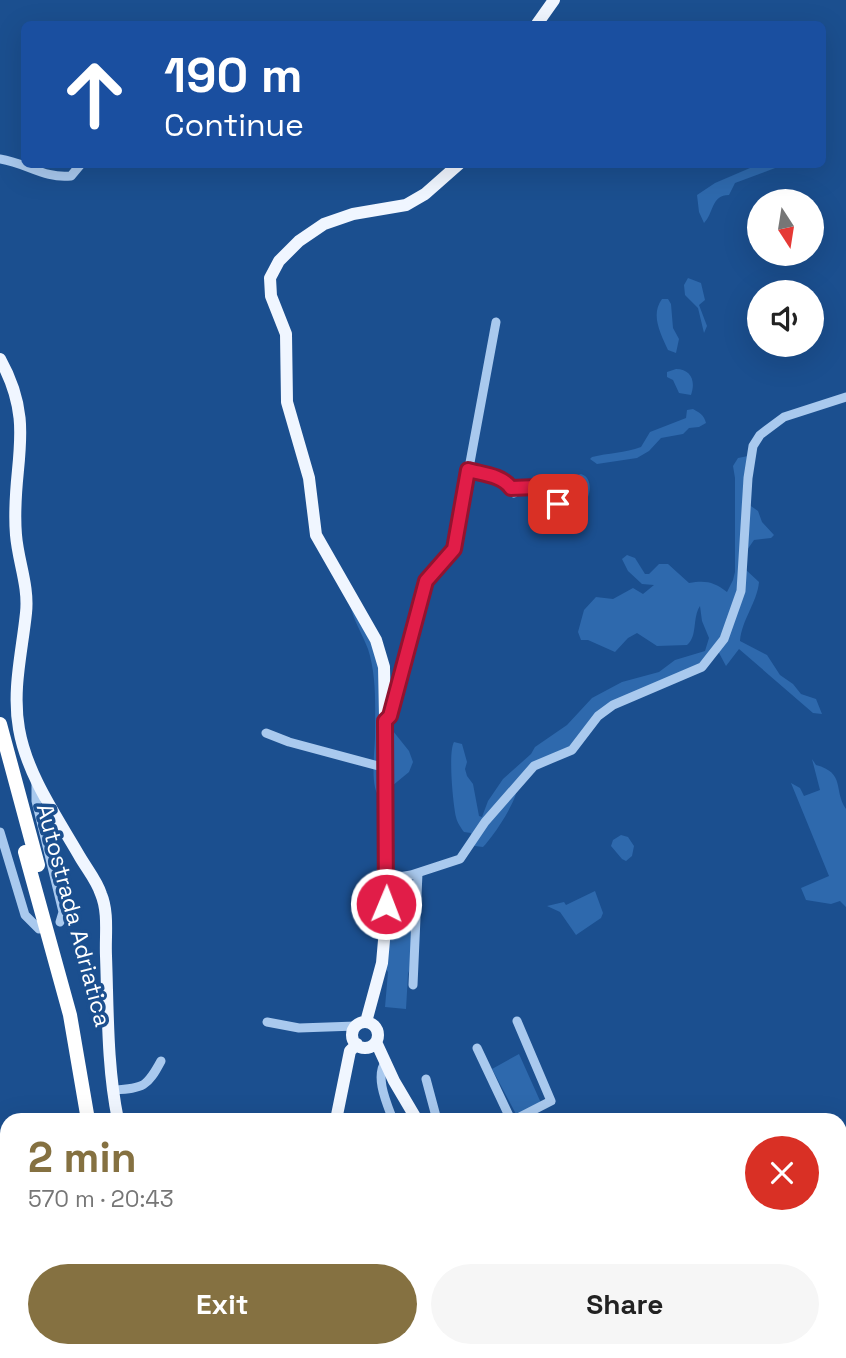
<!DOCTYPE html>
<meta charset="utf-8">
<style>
:root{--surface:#fff;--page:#f6f6f6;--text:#222;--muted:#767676;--accent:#857141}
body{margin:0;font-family:"Space Grotesk",sans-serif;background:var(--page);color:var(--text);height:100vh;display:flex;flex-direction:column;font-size:26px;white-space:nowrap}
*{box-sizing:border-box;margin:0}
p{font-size:23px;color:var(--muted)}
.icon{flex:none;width:38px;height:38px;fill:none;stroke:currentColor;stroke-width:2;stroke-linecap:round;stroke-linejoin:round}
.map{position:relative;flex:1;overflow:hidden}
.drawer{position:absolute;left:0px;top:1113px;width:847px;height:245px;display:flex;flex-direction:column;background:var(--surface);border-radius:21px 21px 0 0;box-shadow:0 7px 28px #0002}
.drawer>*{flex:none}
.banner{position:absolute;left:21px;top:21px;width:805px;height:147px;border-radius:10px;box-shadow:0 7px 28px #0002;background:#1a4fa0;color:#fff;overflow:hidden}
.needle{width:46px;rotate:168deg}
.fabs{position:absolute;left:747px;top:189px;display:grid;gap:14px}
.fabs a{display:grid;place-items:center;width:77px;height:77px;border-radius:50%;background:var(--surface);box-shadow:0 7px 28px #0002;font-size:35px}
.pin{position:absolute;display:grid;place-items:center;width:60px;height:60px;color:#fff;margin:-30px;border-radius:14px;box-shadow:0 4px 10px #0006}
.me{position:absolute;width:77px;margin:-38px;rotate:1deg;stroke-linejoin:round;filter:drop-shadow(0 0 5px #0008)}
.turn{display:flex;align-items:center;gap:24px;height:147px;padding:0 28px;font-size:32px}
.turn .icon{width:91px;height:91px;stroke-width:2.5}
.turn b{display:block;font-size:49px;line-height:60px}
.round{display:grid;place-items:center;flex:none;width:74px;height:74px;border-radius:37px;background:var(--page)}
.summary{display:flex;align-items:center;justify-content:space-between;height:119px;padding:0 28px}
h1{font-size:42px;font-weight:700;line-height:52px;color:var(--accent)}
.action{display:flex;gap:14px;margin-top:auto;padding:14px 28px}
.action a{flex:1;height:80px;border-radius:42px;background:var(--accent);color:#fff;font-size:28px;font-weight:700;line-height:80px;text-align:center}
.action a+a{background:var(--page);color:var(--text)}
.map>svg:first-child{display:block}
.green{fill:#2e69ad}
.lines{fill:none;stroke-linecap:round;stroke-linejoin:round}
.minor{stroke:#a9c9ee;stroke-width:9}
.major{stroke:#f0f6ff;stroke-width:12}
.highway{stroke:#fff;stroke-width:14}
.highway-bridge{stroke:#fff;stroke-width:14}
.route-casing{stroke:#92132f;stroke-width:18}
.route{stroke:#e11d48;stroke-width:12}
.labels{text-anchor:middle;stroke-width:7;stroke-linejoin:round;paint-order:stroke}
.street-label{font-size:23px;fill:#fff;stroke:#1b4f8f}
</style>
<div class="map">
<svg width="846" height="1358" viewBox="0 0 846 1358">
<rect width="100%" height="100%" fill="#1b4f8f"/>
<path class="green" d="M 757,165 L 783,165 L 735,183 L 729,195 C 711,195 714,213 704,223 L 699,212 L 697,195 L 715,183 Z
M 688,278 L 701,283 L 705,300 L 699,305 L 707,326 L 704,333 L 698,308 L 685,295 L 684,285 Z
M 662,299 L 668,299 L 671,304 L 673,328 L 679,339 L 676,353 L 668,350 C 661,334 650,315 662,299 Z
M 676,369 C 691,369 696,381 691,395 L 679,393 L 673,380 L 667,377 L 667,372 Z
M 693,409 C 700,413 704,415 706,423 L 699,427 L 689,428 L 683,434 L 661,438 L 649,451 L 637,458 L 597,464 L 590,459 L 592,457 C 608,453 625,453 641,447 L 650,432 L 686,418 L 687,410 Z
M 748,456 L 741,580 L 734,616 L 704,664 L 622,698 L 570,750 L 534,765 L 471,837 L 471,833 L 464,832 C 461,828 457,822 456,817 C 453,804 448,752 454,742 L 462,744 L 467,762 L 465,769 L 467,776 L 473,784 L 479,816 L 482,817 L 488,801 L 503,779 L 531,754 L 535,747 L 567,725 L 592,698 L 622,682 L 659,672 L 675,660 L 705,651 L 709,638 L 702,621 L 700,606 C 692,618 698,636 687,645 L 657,646 L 637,633 L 628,638 L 615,652 L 588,640 L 581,640 L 578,632 L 584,610 L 596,597 L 613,599 L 633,588 L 643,594 L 654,585 L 642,584 L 628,571 L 622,559 L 627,555 L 635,558 L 645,574 L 649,574 L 659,564 L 668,564 L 689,583 C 706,580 714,582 727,592 L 733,580 L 735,572 L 735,478 L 733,466 L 738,458 Z
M 581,474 C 591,477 591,489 588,497 L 569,512 L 560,514 L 557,512 L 559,506 L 570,503 L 583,490 L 578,480 L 578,475 Z
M 748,504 L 758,511 L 762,522 L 774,535 L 771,538 L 754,540 L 745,553 Z
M 745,569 L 759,582 C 757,603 742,619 740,641 L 767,655 L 780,675 L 793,684 L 801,694 L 816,699 L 822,714 L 813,713 L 739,649 L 726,666 L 718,651 Z
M 350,604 L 371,637 L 378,658 L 381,799 C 369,789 375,752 375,736 C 375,707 377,677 368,649 C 362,633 353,620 350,604 Z
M 389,726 L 409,751 L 413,762 L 409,772 L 392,786 Z
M 812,759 L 816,765 C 846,773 833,790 846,809 L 846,907 L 840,901 L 831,904 L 806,900 L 801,888 L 829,876 L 791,783 L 800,788 L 804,796 L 820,790 Z
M 517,788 C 517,801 493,837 483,847 L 475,846 L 473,843 Z
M 621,835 L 628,837 L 634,846 L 632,856 L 626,861 L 622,859 L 611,846 L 613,840 Z
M 415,880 L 412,962 L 408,974 L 406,1009 L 385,1007 L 388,972 L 384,967 C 386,940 380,884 415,880 Z
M 595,891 L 603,913 L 601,918 L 576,935 L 560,912 L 547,906 L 564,902 L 566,905 Z
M 519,1054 L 541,1103 L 517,1116 L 492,1069 Z
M 840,1197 L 846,1217 L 846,1271 L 840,1272 Z"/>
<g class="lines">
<path class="minor" d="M 0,159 C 27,163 44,179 71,176 L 81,164
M 468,470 C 486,475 503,476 514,493
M 511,488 L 537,487 L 558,504
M 386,720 L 390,716 L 426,581 L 454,549 L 496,322
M 266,733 L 289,742 L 386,768
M 36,783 L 36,801 L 63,912 L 60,922
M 0,832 L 25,915 L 39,929
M 386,879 L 411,875 L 460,859 L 485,822 L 534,766 L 572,750 L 598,716 L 613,705 L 702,667 L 724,639 L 741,591 L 748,478 L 753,446 L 760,435 L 784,417 L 846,397
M 413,985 L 418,873
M 267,1022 L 299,1028 L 356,1026
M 477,1048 L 511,1120
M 386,1061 C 374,1076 387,1104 393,1120
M 426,1079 L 437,1120
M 114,1090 C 144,1088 147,1087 161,1061
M 401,1120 L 414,1115
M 514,1120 L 551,1101 L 517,1021
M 339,1351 L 351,1358
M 328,1358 L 331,1351
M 452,1358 L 455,1352 L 452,1351
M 469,1358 L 472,1351"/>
<path class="major" d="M 537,24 L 554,0
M 0,359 C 38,427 10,466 16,535 C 18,561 29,586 26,613 C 22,652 12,690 19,729 C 27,775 57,817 80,857 C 87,869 97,881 101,894 C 109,913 105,936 106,956 C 108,1010 107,1067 118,1120
M 366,1022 L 382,963 L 385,929 L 387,816 L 384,667 L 376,640 L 316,535 L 309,478 L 287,402 L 286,334 L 271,296 L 270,278 L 279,261 L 299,241 L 324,224 L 353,214 L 406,205 L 425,194 L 459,164
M352 1035a13 13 0 1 1 26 0a13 13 0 1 1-26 0Z
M 376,1042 L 394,1081 L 417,1120
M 336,1120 L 350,1051 L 357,1044
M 613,1351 L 619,1358
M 127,1358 L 128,1351
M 280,1358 L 289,1351"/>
<path class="highway" d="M 0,724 L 38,865
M 79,1358 L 80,1351"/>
<path class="highway-bridge" d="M 25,852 L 70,1015 L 88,1120"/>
</g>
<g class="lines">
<g class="route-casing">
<path id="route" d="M 386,904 L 385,721 L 390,716 L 426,581 L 454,549 L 468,470 C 482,474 502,475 511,488 L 537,487 L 558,504"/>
</g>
<use href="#route" class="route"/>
</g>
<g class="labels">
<g class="street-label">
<text transform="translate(74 915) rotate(75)" y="8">Autostrada Adriatica</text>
</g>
</g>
</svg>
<div class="fabs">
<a><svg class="needle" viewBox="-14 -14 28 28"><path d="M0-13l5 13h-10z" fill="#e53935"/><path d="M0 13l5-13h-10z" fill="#767676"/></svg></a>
<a><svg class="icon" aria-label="sound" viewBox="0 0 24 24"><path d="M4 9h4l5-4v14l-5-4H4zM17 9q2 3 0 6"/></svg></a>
</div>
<div class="pin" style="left:558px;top:504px;background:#d93025"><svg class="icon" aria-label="arrive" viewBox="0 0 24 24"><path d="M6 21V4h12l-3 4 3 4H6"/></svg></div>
<svg class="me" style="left:386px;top:904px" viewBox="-20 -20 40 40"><circle r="17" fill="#e11d48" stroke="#fff" stroke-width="3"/><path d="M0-11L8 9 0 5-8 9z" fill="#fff"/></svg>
<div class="banner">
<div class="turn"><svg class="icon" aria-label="ahead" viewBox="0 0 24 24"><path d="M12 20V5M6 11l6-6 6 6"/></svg><div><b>190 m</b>Continue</div></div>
</div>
<section class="drawer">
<div class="summary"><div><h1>2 min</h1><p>570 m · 20:43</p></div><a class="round" style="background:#d93025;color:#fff"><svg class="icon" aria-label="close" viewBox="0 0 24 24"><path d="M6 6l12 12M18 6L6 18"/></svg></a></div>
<div class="action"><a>Exit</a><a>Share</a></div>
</section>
</div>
